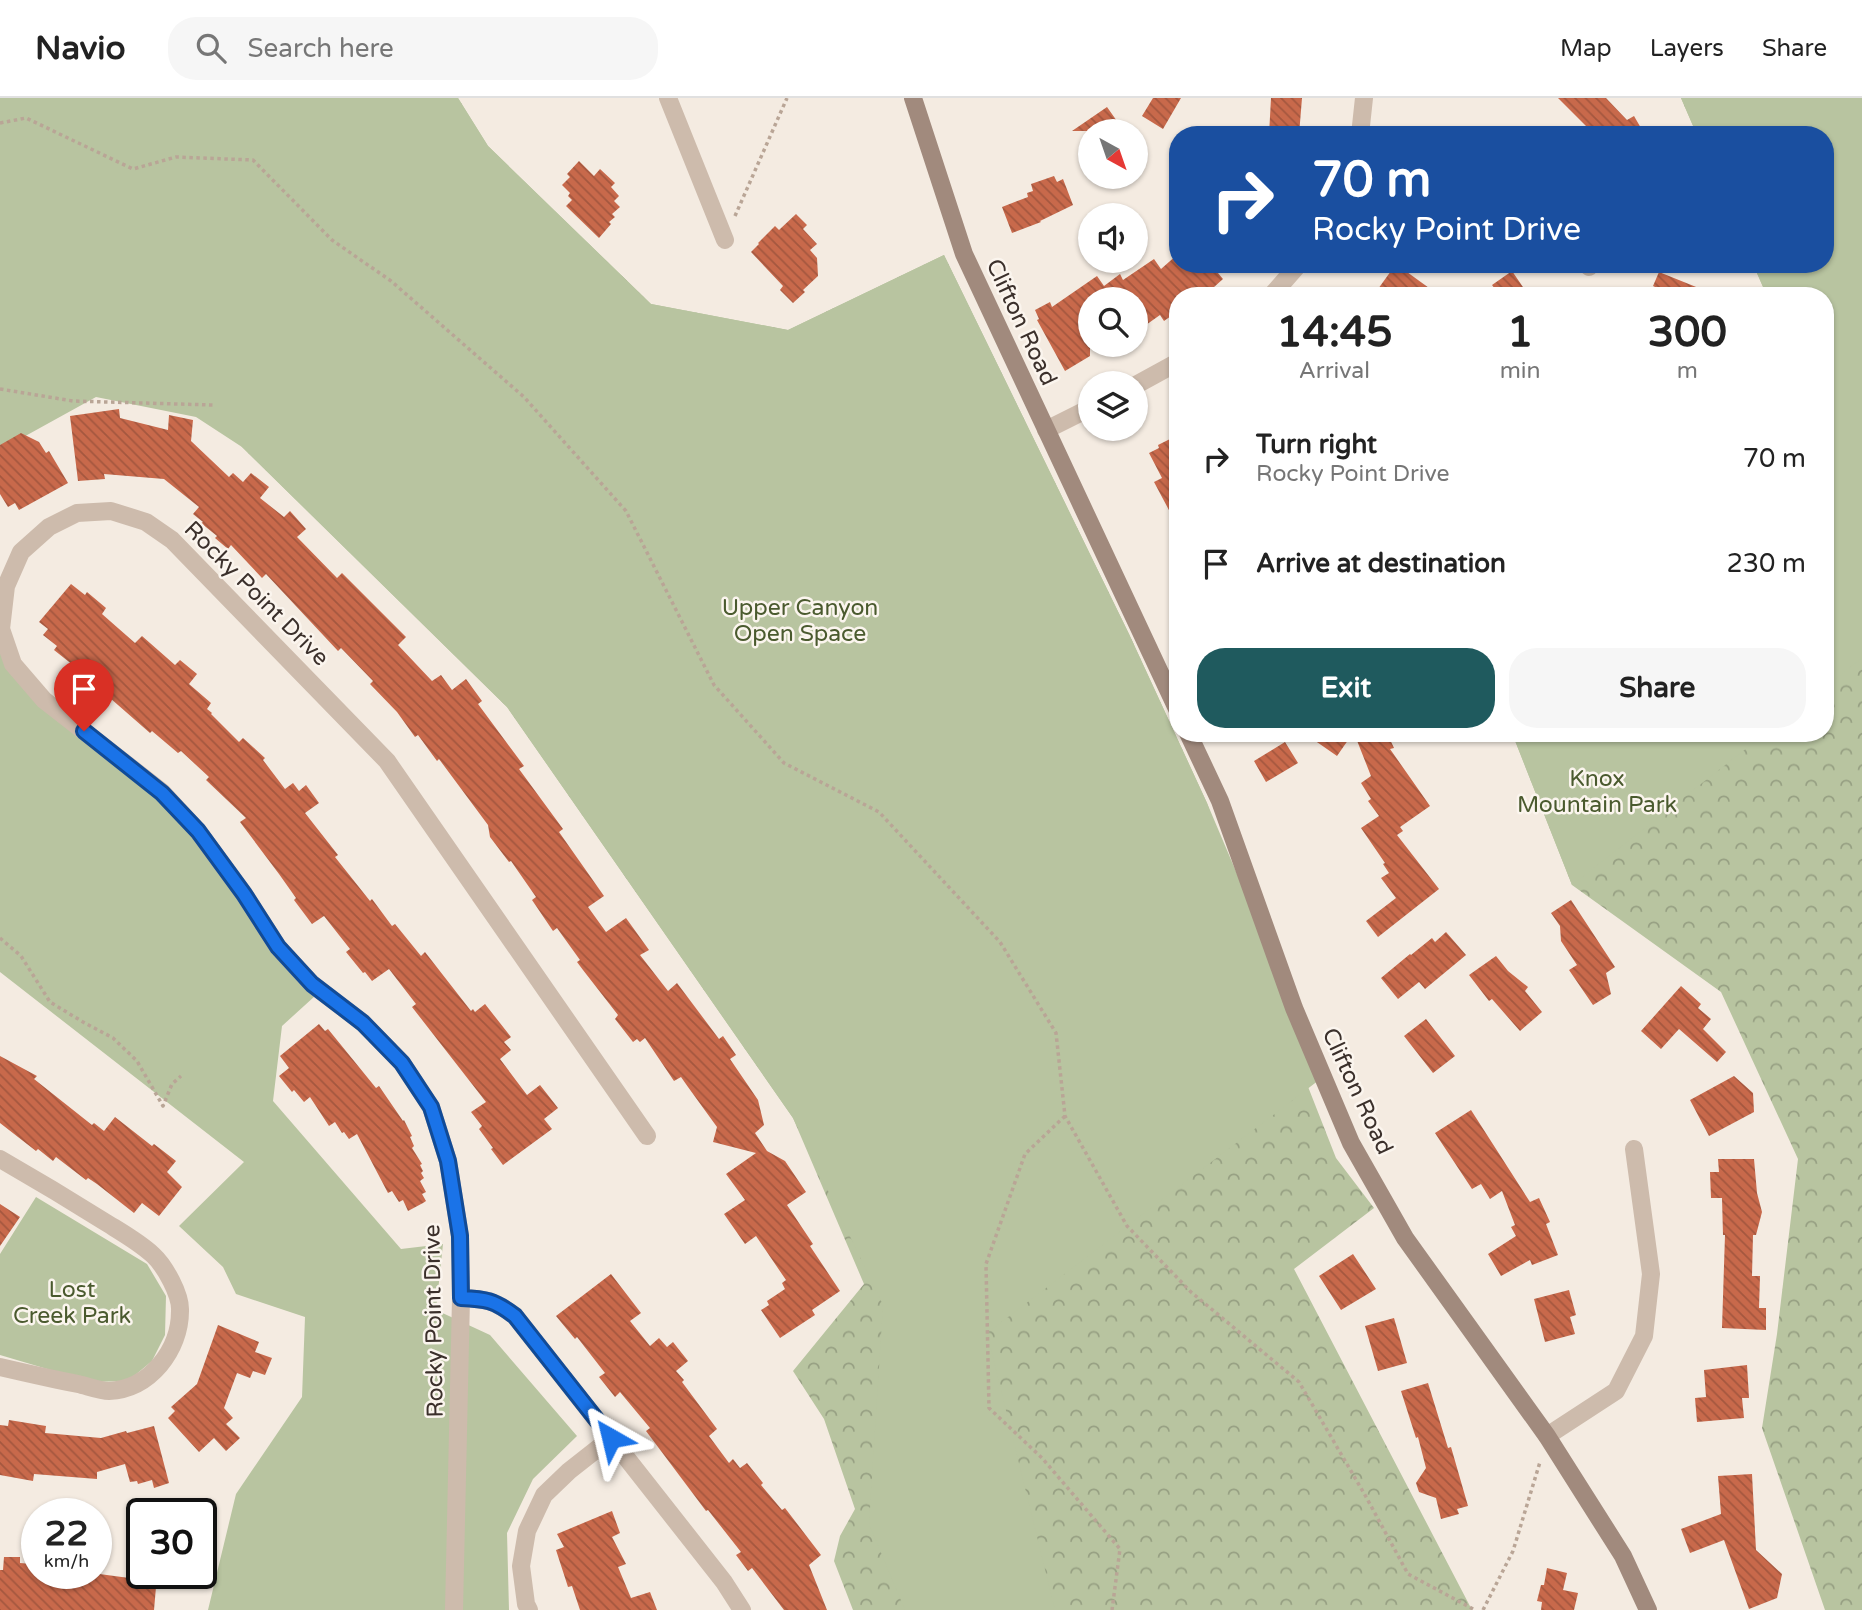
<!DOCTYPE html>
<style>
:root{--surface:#fff;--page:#f6f6f6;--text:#222;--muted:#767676;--line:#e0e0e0;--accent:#1f5a5e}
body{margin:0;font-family:"Varela Round",sans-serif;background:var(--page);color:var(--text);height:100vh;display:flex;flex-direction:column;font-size:26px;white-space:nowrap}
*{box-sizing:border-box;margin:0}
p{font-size:23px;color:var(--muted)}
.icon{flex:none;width:38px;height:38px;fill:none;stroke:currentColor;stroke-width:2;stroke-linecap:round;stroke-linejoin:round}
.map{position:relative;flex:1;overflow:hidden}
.side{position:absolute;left:1169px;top:189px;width:665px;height:455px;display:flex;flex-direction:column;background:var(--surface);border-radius:28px;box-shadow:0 2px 5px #0004}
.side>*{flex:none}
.hud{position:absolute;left:1169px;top:28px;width:665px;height:147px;border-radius:28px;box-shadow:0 2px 5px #0004;background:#1a4fa0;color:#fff;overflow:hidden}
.needle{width:46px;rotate:140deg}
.fabs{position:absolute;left:1078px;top:21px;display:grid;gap:14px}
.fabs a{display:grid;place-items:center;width:70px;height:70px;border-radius:50%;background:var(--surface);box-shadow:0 2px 5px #0004;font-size:35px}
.speed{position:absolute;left:21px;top:1400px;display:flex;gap:14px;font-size:35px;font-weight:700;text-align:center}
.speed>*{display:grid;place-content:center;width:91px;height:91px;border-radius:50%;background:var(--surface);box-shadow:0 2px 5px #0004;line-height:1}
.speed small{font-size:18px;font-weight:400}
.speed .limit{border:4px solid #111;border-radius:10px;background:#fff;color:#111}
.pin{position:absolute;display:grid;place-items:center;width:60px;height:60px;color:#fff;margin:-72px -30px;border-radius:50% 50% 50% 0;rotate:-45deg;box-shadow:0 0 7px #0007}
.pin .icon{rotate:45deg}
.me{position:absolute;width:77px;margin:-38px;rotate:323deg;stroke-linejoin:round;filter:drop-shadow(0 0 5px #0008)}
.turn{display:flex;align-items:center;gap:24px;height:147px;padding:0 28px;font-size:32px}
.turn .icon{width:91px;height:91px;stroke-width:2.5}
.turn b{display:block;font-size:49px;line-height:60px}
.eta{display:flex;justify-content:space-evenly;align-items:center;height:119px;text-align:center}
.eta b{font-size:42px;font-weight:700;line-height:49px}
.cta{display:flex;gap:14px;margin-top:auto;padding:14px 28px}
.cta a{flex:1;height:80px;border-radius:28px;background:var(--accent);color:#fff;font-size:28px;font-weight:700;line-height:80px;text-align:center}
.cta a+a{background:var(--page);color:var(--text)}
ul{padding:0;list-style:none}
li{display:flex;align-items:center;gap:21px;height:105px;padding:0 28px}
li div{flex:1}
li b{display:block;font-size:26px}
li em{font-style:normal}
header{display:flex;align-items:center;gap:42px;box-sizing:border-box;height:98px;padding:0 35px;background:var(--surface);border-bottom:2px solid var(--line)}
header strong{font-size:33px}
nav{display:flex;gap:38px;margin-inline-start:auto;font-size:24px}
.search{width:490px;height:63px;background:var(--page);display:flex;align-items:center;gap:18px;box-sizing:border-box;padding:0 24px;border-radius:28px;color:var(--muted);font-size:26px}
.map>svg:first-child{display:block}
.forest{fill:url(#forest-crowns)}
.park{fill:#b8c4a0}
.building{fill:url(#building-back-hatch)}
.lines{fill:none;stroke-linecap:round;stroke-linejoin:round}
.path{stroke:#b9a596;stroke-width:3.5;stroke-dasharray:3.5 3.5;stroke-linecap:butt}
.street{stroke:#cdbbac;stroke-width:18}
.secondary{stroke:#a18a7d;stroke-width:18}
.route-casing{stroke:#114b97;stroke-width:18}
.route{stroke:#1a73e8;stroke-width:12}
.labels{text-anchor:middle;stroke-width:5;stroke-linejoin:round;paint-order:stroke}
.street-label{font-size:23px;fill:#3b302b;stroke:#fbf5ee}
.park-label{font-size:23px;fill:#4a5a2e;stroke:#fbf5ee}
</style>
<header>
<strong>Navio</strong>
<div class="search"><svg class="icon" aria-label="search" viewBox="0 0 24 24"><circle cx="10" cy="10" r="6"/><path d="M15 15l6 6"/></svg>Search here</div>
<nav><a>Map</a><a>Layers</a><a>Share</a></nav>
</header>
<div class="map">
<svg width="1862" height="1512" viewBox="0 0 1862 1512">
<defs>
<pattern id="forest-crowns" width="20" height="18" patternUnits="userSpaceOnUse" patternTransform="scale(1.75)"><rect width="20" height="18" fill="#b8c4a0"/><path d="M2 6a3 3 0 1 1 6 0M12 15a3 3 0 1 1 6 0" fill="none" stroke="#97a083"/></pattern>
<pattern id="building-back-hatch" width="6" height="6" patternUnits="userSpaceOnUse" patternTransform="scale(1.75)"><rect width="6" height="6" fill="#c8694b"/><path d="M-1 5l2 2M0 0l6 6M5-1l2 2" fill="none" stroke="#a4573f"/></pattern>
</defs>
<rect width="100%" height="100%" fill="#f4ebe1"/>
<path class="forest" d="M 0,0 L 458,0 L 488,48 L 651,206 L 788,232 L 944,157 L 1129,536 L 1207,705 L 1294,953 L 1336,1060 L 1374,1110 L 1294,1171 L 1472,1512 L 853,1512 L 834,1463 L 840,1438 L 855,1411 L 824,1321 L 793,1273 L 864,1186 L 793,1020 L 507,609 L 242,349 Z
M 1681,0 L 1862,0 L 1862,1512 L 1825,1512 L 1762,1330 L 1777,1236 L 1798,1061 L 1721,894 L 1572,787 L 1512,635 L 1825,635 L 1825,198 L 1767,198 L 1753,166 L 1825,166 L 1825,37 L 1697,37 Z"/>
<path class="park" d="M 0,0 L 458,0 L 488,48 L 651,206 L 788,232 L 944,157 L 1129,536 L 1207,705 L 1323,979 L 987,1235 L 1055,1512 L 905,1512 L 869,1426 L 883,1207 L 793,1020 L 507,609 L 242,349 L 196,319 L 96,299 L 0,352 Z
M 1681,0 L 1862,0 L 1862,560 L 1825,589 L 1825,198 L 1767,198 L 1753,166 L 1825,166 L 1825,37 L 1697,37 Z
M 0,539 L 9,568 L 160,696 L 315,898 L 282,928 L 273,1003 L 401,1151 L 443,1146 L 436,1212 L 490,1237 L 577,1338 L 533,1381 L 507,1435 L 509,1512 L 208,1512 L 236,1396 L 302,1299 L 305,1219 L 236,1196 L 223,1169 L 179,1128 L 244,1064 L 0,874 Z
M 1512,635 L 1766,635 L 1572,787 Z
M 36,1099 L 147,1166 L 166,1198 L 165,1237 L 152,1263 L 128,1283 L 91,1284 L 0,1257 L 0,1156 Z"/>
<path class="building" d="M 1153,0 L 1181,0 L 1163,31 L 1142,18 Z
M 1271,0 L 1302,0 L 1299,37 L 1269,37 Z
M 1558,0 L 1606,0 L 1627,22 L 1634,18 L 1645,37 L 1595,37 Z
M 1107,9 L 1124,33 L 1072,33 Z
M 579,63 L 594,78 L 600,71 L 615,85 L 611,89 L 619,98 L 614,103 L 620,109 L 612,116 L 615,119 L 609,124 L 611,126 L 599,140 L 566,108 L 572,102 L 568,98 L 570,95 L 562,87 L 570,79 L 567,76 Z
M 1054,78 L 1057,84 L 1063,81 L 1073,107 L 1040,123 L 1041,124 L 1012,135 L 1002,109 L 1028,99 L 1027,95 L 1033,93 L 1031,86 Z
M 796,116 L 807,127 L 803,131 L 817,146 L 810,152 L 817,160 L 818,178 L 803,192 L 805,194 L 793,205 L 780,192 L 783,188 L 751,154 L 759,146 L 758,145 L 775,128 L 779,132 Z
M 1178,156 L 1178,166 L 1228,166 L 1218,175 L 1223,181 L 1204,198 L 1178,198 L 1178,213 L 1164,223 L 1160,217 L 1136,234 L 1136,201 L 1090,201 L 1090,258 L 1065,273 L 1037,222 L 1039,221 L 1035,212 L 1050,204 L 1052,209 L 1097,178 L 1104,188 L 1120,176 L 1123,182 L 1154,161 L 1161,171 Z
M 1396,166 L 1440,198 L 1373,198 Z
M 1512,173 L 1529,198 L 1500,198 L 1492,187 Z
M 1659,174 L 1716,197 L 1716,198 L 1651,198 L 1655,189 L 1653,188 Z
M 119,311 L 120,320 L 168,332 L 169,317 L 193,322 L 191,343 L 229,379 L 233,375 L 243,384 L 251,375 L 269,389 L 260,400 L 284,419 L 290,413 L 306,431 L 297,439 L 337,480 L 342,475 L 406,539 L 398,547 L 432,583 L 441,577 L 452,592 L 466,581 L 482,603 L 478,606 L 524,668 L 519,671 L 563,731 L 559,734 L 604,798 L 588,809 L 606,834 L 626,820 L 649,852 L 640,857 L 668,893 L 677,885 L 719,941 L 723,938 L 736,957 L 730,961 L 758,1002 L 764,1027 L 755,1035 L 767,1053 L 785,1063 L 806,1094 L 787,1107 L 813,1146 L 810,1148 L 840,1193 L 812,1212 L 815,1217 L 780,1240 L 761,1212 L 769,1207 L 767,1203 L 785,1191 L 782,1185 L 786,1182 L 756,1138 L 745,1146 L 724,1116 L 745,1102 L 726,1076 L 756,1055 L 713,1044 L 717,1029 L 688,989 L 681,979 L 674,983 L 645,940 L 640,944 L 637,941 L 633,944 L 615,921 L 618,917 L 583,872 L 577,864 L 580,862 L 557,830 L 553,833 L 532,802 L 536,799 L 511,763 L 509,764 L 490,739 L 488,727 L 439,661 L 437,663 L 418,637 L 415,639 L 397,614 L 370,586 L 373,583 L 341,550 L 338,553 L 266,476 L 262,480 L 231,447 L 228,451 L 215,440 L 217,438 L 201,425 L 203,424 L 193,416 L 199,409 L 164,381 L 104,376 L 105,381 L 78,383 L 70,318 Z
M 21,335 L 39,344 L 46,355 L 49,353 L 68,385 L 19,412 L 15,405 L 8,409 L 0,396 L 0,347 Z
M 1178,337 L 1178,429 L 1154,384 L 1162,380 L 1149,355 L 1159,350 L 1158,347 Z
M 71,486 L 85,497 L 87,494 L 106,510 L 102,516 L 135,545 L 142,538 L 175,567 L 180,562 L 197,576 L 189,586 L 211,605 L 207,611 L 212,615 L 211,616 L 239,644 L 243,640 L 265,660 L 263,662 L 285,691 L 293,685 L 299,693 L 306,687 L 319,705 L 305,715 L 338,757 L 335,759 L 370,803 L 372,801 L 392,828 L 395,826 L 421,858 L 425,854 L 471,913 L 473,911 L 475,914 L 485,906 L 511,939 L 504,944 L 511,952 L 500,961 L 527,997 L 540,987 L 558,1010 L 544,1021 L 552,1031 L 503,1067 L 491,1051 L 493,1050 L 479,1031 L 482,1028 L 471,1014 L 486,1004 L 412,909 L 416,906 L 389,871 L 372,883 L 365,874 L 363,875 L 346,854 L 350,851 L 324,818 L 312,826 L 294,802 L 296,800 L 279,776 L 240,724 L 246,720 L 206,682 L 209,679 L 181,653 L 178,655 L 152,633 L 150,635 L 94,586 L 92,589 L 80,578 L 83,575 L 54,552 L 57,548 L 43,537 L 48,531 L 39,524 Z
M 1304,635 L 1353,635 L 1337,658 Z
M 1354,635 L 1387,635 L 1394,650 L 1390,651 L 1430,708 L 1400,729 L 1403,733 L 1397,737 L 1439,791 L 1378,839 L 1366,823 L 1396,800 L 1381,780 L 1389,775 L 1383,766 L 1385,765 L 1361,730 L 1379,718 L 1368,703 L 1371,701 L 1361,685 L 1371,678 Z
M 1285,644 L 1298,665 L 1266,684 L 1254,663 Z
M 1571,802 L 1615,869 L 1606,875 L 1611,896 L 1593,907 L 1569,872 L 1577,867 L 1561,843 L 1560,828 L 1551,815 Z
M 1446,834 L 1466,857 L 1425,891 L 1419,884 L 1398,901 L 1381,880 L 1410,856 L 1411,857 L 1432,840 L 1435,844 Z
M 1496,858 L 1508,873 L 1528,889 L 1525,893 L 1542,914 L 1520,933 L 1492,901 L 1489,903 L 1469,877 Z
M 1681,888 L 1701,906 L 1698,910 L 1711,921 L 1703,931 L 1726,954 L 1717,964 L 1679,931 L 1661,951 L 1641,933 Z
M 1426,921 L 1455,958 L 1433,975 L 1404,938 Z
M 319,926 L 325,933 L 328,931 L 376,990 L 379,988 L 403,1023 L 404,1022 L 412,1038 L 410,1039 L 414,1048 L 412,1050 L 422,1066 L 420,1067 L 423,1073 L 421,1075 L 424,1080 L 420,1083 L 426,1094 L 422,1096 L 426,1103 L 423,1105 L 408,1113 L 403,1102 L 399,1104 L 392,1093 L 388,1095 L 357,1036 L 349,1041 L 344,1034 L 342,1035 L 335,1024 L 329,1028 L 310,999 L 304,1004 L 294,992 L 292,994 L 279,978 L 289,970 L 280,958 Z
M 0,958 L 37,978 L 34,981 L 92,1027 L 94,1025 L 104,1033 L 115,1019 L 152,1048 L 154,1046 L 176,1063 L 167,1074 L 182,1089 L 159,1118 L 142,1105 L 134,1115 L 97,1086 L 88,1080 L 86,1082 L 56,1059 L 53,1063 L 38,1051 L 36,1053 L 0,1025 Z
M 1734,978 L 1753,995 L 1754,1014 L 1709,1038 L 1690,1002 Z
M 1471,1012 L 1530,1104 L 1539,1100 L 1550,1124 L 1546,1126 L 1558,1157 L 1532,1167 L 1530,1162 L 1501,1178 L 1488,1156 L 1516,1138 L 1511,1129 L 1515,1127 L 1502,1093 L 1490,1101 L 1481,1086 L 1472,1091 L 1435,1035 Z
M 1718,1061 L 1754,1061 L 1757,1095 L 1762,1114 L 1756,1137 L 1753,1137 L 1752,1178 L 1760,1178 L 1759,1210 L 1766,1210 L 1766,1232 L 1722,1230 L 1725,1137 L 1723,1137 L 1722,1100 L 1711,1100 L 1710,1074 L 1719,1074 Z
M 0,1106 L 20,1119 L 0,1148 Z
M 1353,1156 L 1376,1191 L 1341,1212 L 1319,1178 Z
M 611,1176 L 641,1215 L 630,1223 L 650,1248 L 659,1240 L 667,1249 L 673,1244 L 688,1263 L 676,1273 L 684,1282 L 682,1284 L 717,1331 L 709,1338 L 729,1365 L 733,1361 L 740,1370 L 747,1365 L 763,1385 L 761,1387 L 782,1412 L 785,1410 L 821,1457 L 809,1467 L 827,1512 L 784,1512 L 752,1470 L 748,1473 L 736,1457 L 741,1454 L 708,1412 L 706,1413 L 646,1333 L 650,1330 L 620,1294 L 615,1299 L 599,1279 L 605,1275 L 577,1239 L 575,1241 L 556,1218 Z
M 1569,1192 L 1576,1217 L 1570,1219 L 1575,1236 L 1545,1244 L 1534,1201 Z
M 1394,1220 L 1407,1265 L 1378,1273 L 1365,1228 Z
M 218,1227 L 259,1244 L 255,1254 L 272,1260 L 265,1277 L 253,1273 L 250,1280 L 237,1275 L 224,1310 L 233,1320 L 226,1326 L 240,1340 L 226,1353 L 214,1340 L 199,1354 L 168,1320 L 175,1313 L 171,1309 L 197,1286 Z
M 1747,1267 L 1749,1300 L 1742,1300 L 1744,1320 L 1697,1324 L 1695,1300 L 1706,1299 L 1704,1272 Z
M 1428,1285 L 1448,1350 L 1451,1349 L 1468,1408 L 1457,1411 L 1459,1416 L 1441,1421 L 1436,1400 L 1419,1394 L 1416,1385 L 1426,1370 L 1418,1339 L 1416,1340 L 1401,1293 Z
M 9,1322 L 46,1328 L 45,1335 L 101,1340 L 126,1333 L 127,1335 L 154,1328 L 169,1385 L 154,1390 L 152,1382 L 138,1386 L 137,1383 L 130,1384 L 125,1366 L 97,1374 L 97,1381 L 34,1376 L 33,1383 L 0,1377 L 0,1327 L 8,1328 Z
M 1752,1376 L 1756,1452 L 1782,1476 L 1777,1500 L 1749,1511 L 1724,1442 L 1690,1455 L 1681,1431 L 1721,1416 L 1718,1378 Z
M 612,1413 L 620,1435 L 612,1439 L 626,1466 L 618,1469 L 631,1500 L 650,1494 L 657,1512 L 580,1512 L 572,1488 L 568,1489 L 556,1452 L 564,1449 L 557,1436 Z
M 4,1459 L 20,1459 L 20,1465 L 32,1466 L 32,1475 L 92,1475 L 144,1482 L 143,1488 L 156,1489 L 154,1512 L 0,1512 L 0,1472 L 3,1472 Z
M 1547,1470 L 1567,1475 L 1563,1492 L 1578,1495 L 1574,1512 L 1541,1512 L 1542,1504 L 1537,1503 L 1541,1487 L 1544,1487 Z"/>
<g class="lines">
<path class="path" d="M 0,25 L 26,20 L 133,71 L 176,59 L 253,62 L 332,142 L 391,183 L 524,299 L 626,413 L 714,587 L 784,665 L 879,714 L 1000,844 L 1056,935 L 1065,1018 L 1127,1128 L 1191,1194 L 1299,1284 L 1365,1397 L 1408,1476 L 1475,1512
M 735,118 L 787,0
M 0,291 L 73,303 L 213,307
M 0,840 L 21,858 L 50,904 L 83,924 L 113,940 L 137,963 L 163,1008 L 172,986 L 181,978
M 1065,1018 L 1025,1056 L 986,1166 L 989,1310 L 1042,1360 L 1120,1451 L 1112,1512
M 1483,1512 L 1513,1453 L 1540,1364"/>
<path class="street" d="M 668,0 L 725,142
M 1360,37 L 1364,0
M 1588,166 L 1589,169
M 1271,198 L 1299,166
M 1136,287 L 1178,264
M 1046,332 L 1090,310
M 0,1061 C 35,1081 70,1102 105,1124 C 121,1134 139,1144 153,1157 C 165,1168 181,1197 180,1213 C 180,1252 150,1291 109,1293 C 100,1293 87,1288 78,1286 C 52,1281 26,1275 0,1269
M 461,1200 C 486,1201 494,1202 515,1218 L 724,1484 L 742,1512
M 1547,1338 L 1616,1293 L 1644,1238 L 1651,1176 L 1634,1051
M 454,1512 L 461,1200 L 460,1138 L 448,1063 L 431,1009 L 402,965 L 363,925 L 312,886 L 278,849 L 244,796 L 198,733 L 162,694 L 44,602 L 13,566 L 1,531 L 6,488 L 21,454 L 49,429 L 77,415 L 111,413 L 146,424 L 172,442 L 387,663 L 647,1038
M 529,1512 L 526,1506 L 521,1468 L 527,1433 L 544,1397 L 569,1373 L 611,1340"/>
<path class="secondary" d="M 913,0 L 964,156 L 1178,613
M 1188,635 L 1220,703 L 1294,910 L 1351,1045 L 1405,1140 L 1547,1338 L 1623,1458 L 1648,1512"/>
</g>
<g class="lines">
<g class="route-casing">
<path id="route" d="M 84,633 L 162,695 L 198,733 L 244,796 L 278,849 L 312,886 L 363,925 L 402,965 L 431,1009 L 448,1063 L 460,1138 L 461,1200 C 486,1201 494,1202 515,1218 L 611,1340"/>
</g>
<use href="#route" class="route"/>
</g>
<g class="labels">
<g class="street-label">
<text transform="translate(1022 224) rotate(65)" y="8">Clifton Road</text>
<text transform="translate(257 495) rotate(45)" y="8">Rocky Point Drive</text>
<text transform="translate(1358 993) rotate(65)" y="8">Clifton Road</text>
<text transform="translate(433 1223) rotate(-91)" y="8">Rocky Point Drive</text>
</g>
<g class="park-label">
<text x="800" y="517">Upper Canyon<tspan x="800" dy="26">Open Space</tspan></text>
<text x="1597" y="688">Knox<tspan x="1597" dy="26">Mountain Park</tspan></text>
<text x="72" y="1199">Lost<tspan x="72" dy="26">Creek Park</tspan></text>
</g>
</g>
</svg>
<div class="fabs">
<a><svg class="needle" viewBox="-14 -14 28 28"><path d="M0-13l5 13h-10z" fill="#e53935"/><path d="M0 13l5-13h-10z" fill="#767676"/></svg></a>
<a><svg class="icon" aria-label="sound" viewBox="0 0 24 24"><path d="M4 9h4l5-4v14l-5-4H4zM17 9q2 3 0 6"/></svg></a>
<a><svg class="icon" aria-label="search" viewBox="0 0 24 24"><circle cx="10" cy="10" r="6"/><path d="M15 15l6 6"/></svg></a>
<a><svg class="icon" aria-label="layers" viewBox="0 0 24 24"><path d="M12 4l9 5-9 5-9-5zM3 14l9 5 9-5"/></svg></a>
</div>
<div class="speed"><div>22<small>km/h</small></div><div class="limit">30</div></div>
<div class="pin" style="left:84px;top:633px;background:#d93025"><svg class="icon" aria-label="arrive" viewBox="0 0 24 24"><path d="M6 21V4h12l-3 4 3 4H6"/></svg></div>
<svg class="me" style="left:611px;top:1340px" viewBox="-20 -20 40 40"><path d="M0-17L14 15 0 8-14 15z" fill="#1a73e8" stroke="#fff" stroke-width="4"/></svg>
<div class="hud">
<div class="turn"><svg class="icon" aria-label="right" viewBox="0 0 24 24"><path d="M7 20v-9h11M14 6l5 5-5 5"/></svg><div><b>70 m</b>Rocky Point Drive</div></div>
</div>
<section class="side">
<div class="eta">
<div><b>14:45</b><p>Arrival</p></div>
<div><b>1</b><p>min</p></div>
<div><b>300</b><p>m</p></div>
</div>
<ul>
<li><svg class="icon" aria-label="right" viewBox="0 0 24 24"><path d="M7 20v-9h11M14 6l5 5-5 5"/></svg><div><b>Turn right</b><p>Rocky Point Drive</p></div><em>70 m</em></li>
<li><svg class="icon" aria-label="arrive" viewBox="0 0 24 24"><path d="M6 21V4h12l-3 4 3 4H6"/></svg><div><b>Arrive at destination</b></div><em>230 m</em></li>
</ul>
<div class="cta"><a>Exit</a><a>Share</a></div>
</section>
</div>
